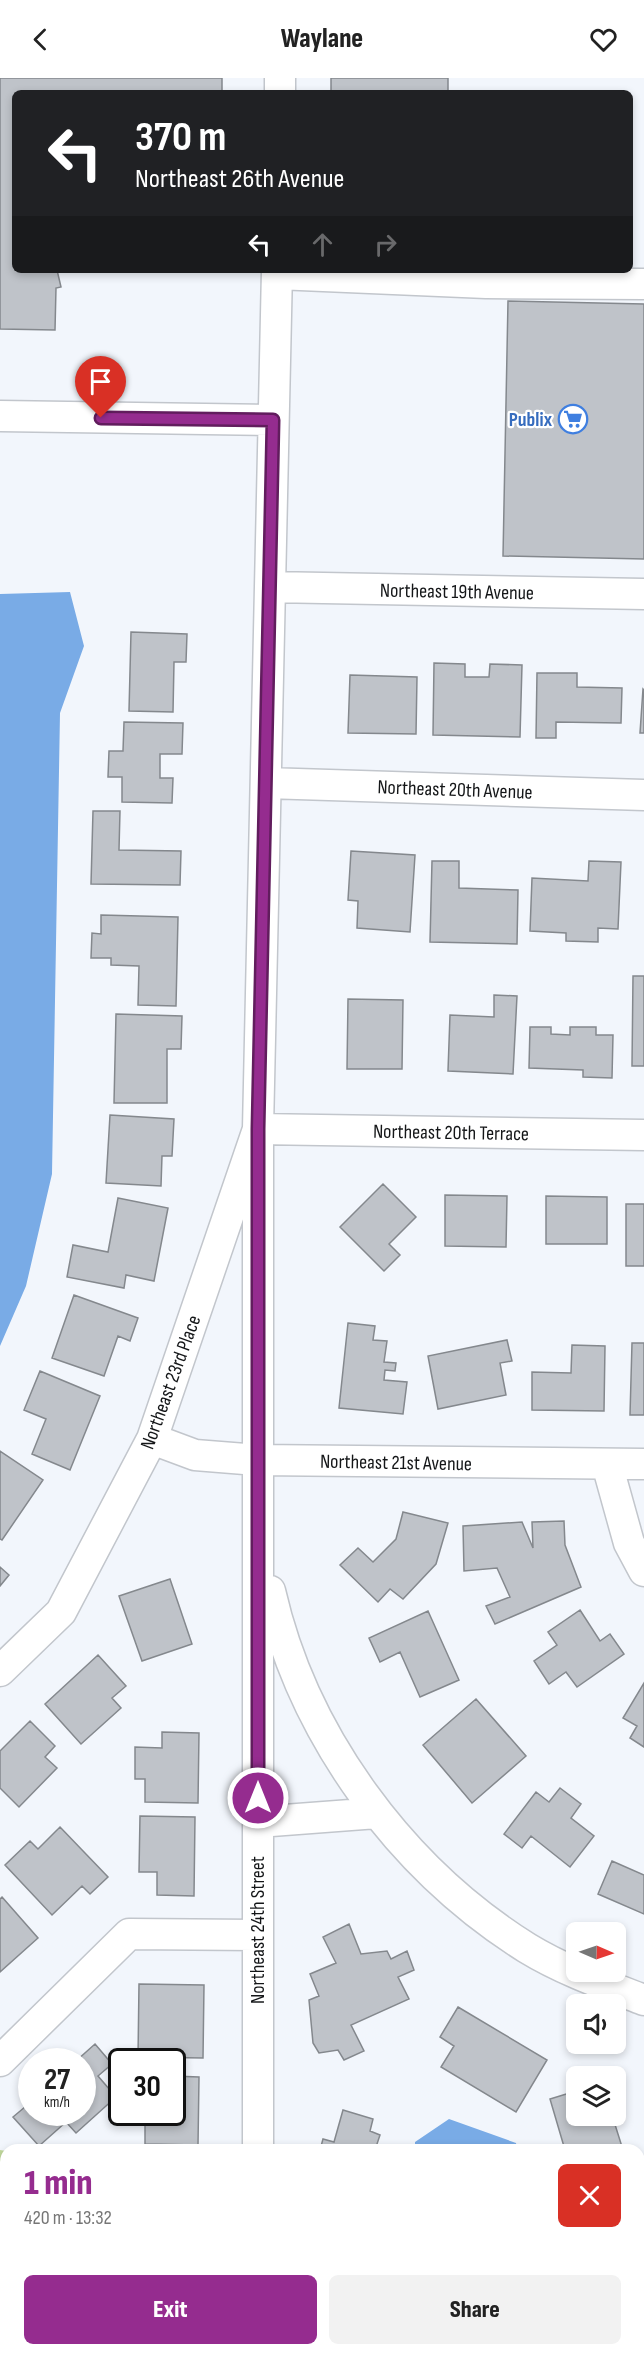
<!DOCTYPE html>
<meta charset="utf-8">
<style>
:root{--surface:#fff;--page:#f2f2f2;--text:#222;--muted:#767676;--accent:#952c8f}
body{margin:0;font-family:"Sofia Sans Condensed",sans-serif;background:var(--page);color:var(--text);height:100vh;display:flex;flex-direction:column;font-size:22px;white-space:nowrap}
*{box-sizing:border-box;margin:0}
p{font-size:20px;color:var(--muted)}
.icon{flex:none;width:33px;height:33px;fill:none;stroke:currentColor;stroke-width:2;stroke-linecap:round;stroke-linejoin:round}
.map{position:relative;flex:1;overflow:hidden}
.sheet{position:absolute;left:0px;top:2066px;width:645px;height:212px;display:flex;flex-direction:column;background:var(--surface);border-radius:18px 18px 0 0;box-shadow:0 3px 9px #0003}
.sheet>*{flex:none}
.top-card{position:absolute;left:12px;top:12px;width:621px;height:183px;border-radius:9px;box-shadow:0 3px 9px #0003;background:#202124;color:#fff;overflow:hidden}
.needle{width:39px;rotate:92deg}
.fabs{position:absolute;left:566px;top:1844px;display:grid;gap:12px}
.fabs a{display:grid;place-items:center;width:60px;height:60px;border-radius:9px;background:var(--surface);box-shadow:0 3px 9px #0003;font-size:30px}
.speed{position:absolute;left:18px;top:1970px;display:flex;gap:12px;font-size:30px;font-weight:700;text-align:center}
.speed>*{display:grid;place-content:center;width:78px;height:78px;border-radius:50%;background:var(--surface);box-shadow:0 3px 9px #0003;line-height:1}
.speed small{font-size:15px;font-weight:400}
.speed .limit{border:3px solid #111;border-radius:9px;background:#fff;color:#111}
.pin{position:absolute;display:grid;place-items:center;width:51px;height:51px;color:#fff;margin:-62px -26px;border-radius:50% 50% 50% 0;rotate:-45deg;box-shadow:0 0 6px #0007}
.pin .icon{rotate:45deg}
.me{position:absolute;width:66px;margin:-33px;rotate:0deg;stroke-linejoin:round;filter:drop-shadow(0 0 4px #0008)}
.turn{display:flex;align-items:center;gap:21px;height:126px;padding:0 24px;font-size:27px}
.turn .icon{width:78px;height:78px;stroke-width:2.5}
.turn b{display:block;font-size:42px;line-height:51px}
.lanes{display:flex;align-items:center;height:57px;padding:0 24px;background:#0003;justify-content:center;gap:30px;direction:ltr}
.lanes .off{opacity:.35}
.round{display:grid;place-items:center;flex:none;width:63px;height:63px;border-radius:9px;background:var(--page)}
.summary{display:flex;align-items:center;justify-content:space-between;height:102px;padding:0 24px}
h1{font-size:36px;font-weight:800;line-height:45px;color:var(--accent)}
.action{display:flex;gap:12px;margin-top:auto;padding:12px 24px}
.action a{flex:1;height:69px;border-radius:9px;background:var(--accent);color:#fff;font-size:24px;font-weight:800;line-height:69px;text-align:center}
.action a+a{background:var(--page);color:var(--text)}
header{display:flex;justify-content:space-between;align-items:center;height:78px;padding:0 24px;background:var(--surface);font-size:27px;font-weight:800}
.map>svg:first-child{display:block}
.green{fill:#c2da9d}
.water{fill:#79abe6}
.building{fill:#bfc3c9;stroke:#84888d;stroke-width:1.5}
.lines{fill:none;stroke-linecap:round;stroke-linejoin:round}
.minor-casing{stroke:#c2c6cc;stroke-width:33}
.minor{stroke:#fff;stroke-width:30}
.route-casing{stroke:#611d5d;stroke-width:15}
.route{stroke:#952c8f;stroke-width:10}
.labels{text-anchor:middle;stroke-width:4.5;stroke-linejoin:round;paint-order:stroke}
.shop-label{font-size:20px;font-weight:bold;fill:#366cbe;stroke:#fff;text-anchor:end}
.street-label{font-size:20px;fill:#141618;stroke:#fff}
</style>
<header><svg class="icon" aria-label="back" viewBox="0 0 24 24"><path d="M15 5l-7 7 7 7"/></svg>Waylane<svg class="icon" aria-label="heart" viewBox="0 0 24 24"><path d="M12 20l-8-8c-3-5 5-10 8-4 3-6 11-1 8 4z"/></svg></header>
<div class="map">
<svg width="644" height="2276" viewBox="0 0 644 2276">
<rect width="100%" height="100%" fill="#f2f6fc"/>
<path class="green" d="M 0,2072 L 6,2073 L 6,2271 L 236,2271 L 236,2276 L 0,2276 Z"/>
<path class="water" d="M 70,514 L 84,568 L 60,635 L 52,1096 L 26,1208 L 0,1268 L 0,516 Z
M 449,2041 L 516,2065 L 517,2071 L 415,2071 L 415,2064 Z
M 414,2271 L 523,2271 L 523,2276 L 414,2276 Z"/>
<path class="building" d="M 0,0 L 222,0 L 222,15 L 15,15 L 15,192 L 57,192 L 61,209 L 56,210 L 55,252 L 0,251 Z
M 331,0 L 448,0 L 448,15 L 331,15 Z
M 508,223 L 644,226 L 644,481 L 503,478 Z
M 131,554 L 187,556 L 186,584 L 174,584 L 173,634 L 129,633 Z
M 434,585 L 465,586 L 465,599 L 489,599 L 490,586 L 522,587 L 520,659 L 433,657 Z
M 537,595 L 577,595 L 577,609 L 622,610 L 621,645 L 556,644 L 556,660 L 536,660 Z
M 350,597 L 417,599 L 416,656 L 348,655 Z
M 643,611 L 644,612 L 644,655 L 640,655 Z
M 124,644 L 183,645 L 182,676 L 160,676 L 160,700 L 173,700 L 172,725 L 122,724 L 122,699 L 108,699 L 109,673 L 123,673 Z
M 93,733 L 120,733 L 119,772 L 181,773 L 180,807 L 91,806 Z
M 351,773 L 415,777 L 410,854 L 357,850 L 358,823 L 348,822 Z
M 432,783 L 459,783 L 459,810 L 518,812 L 517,866 L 430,864 Z
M 589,783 L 621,784 L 618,851 L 598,850 L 598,864 L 566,863 L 566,855 L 530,853 L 532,800 L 588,803 Z
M 101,837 L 178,839 L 176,928 L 138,927 L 139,888 L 111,887 L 111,880 L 91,880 L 92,855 L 101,856 Z
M 633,898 L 644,898 L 644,988 L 632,988 Z
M 494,917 L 517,918 L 513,996 L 448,993 L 450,937 L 494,939 Z
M 348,921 L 403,922 L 402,991 L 347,991 Z
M 116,936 L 182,938 L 181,971 L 167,971 L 167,1025 L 114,1025 Z
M 530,949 L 551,949 L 551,956 L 570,957 L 570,949 L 596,949 L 596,957 L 613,957 L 612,1000 L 583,999 L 583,992 L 529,990 Z
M 110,1037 L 174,1041 L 172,1078 L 162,1078 L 161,1108 L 106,1105 Z
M 383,1106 L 416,1139 L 389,1166 L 400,1177 L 384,1193 L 340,1149 Z
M 445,1117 L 507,1118 L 506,1169 L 445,1168 Z
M 546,1118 L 607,1119 L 607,1166 L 546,1166 Z
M 118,1120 L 168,1130 L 154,1203 L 126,1197 L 124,1210 L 67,1199 L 73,1167 L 108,1174 Z
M 626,1126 L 644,1126 L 644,1188 L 626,1188 Z
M 74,1217 L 138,1240 L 130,1263 L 118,1258 L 104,1298 L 52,1280 Z
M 348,1245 L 375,1248 L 373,1262 L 387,1263 L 384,1284 L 396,1285 L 395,1293 L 385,1292 L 384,1302 L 407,1304 L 403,1336 L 339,1330 Z
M 507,1262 L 512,1283 L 500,1285 L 506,1317 L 438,1331 L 428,1278 Z
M 632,1265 L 644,1265 L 644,1337 L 630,1337 Z
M 572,1267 L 605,1268 L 604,1333 L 532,1332 L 532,1294 L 571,1295 Z
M 40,1293 L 100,1318 L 70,1392 L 32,1376 L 46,1341 L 24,1332 Z
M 0,1373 L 43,1402 L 2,1462 L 0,1461 Z
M 403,1434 L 448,1445 L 436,1486 L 403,1521 L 390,1511 L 378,1524 L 340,1487 L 358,1470 L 373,1484 L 396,1461 Z
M 564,1443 L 565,1467 L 581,1509 L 495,1546 L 486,1528 L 510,1519 L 497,1490 L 464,1493 L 463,1448 L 522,1444 L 533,1470 L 532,1444 Z
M 0,1489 L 9,1497 L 0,1508 Z
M 170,1501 L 192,1566 L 142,1583 L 119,1518 Z
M 580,1532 L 600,1563 L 610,1556 L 624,1576 L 577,1609 L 566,1594 L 549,1606 L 534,1583 L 557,1567 L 548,1554 Z
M 428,1533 L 459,1602 L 420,1619 L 400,1574 L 380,1584 L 369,1560 Z
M 98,1577 L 126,1608 L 112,1620 L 121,1630 L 81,1666 L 45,1626 Z
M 644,1605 L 644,1669 L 630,1660 L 637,1648 L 623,1640 Z
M 476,1621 L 526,1678 L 472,1725 L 423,1667 Z
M 30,1643 L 55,1668 L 45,1679 L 57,1690 L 19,1729 L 0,1710 L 0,1673 Z
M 162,1654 L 199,1655 L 198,1725 L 145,1724 L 145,1701 L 135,1701 L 135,1669 L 162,1670 Z
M 560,1710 L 581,1726 L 571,1740 L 594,1758 L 570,1789 L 531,1758 L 522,1770 L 504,1756 L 536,1714 L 549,1724 Z
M 140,1738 L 195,1739 L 194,1818 L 157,1817 L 157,1794 L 139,1794 Z
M 60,1749 L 108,1799 L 90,1816 L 82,1808 L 52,1837 L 5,1787 L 30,1763 L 38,1771 Z
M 612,1783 L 644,1797 L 644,1836 L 598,1816 Z
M 2,1819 L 38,1860 L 0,1894 L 0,1821 Z
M 349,1846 L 361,1876 L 387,1873 L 391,1881 L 407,1873 L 414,1892 L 398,1899 L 409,1921 L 351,1947 L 364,1973 L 344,1982 L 338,1972 L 319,1975 L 313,1965 L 309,1922 L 319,1918 L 310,1896 L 336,1885 L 323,1859 Z
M 139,1906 L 204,1907 L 203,1980 L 138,1979 Z
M 458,1929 L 547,1982 L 516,2034 L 441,1989 L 454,1968 L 440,1959 Z
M 95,1966 L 112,1986 L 98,1998 L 116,2019 L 76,2055 L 66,2044 L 39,2068 L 13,2039 L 32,2023 L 32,2034 L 82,2034 L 82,1983 L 76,1983 Z
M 172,1998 L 199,1999 L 198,2067 L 145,2066 L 145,2034 L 172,2034 Z
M 576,2013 L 576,2037 L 612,2037 L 623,2072 L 565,2072 L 550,2021 Z
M 343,2032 L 373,2041 L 370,2053 L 380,2057 L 375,2072 L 320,2072 L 323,2061 L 334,2064 Z
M 312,2271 L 353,2271 L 353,2276 L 312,2276 Z"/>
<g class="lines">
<g class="minor-casing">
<path id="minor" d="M 280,15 L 280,0
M 277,196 L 486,205 L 644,206
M 0,338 L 273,342
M 270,509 L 644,516
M 266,705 L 644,717
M 152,1361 L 195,1377 L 257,1382 L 644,1386
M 607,1386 L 629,1465 L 644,1493
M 270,1513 C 303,1658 401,1791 527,1870 C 563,1892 605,1907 644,1922
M 0,1593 L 61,1534 L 152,1361 L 258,1051 L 644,1057
M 258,1744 L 377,1735
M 0,1983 L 129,1856 L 257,1857
M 258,2072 L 258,1051 L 277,192
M 260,2271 L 260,2276"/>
</g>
<use href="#minor" class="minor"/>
</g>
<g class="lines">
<g class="route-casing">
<path id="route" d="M 101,340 L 273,342 L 258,1051 L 258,1720"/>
</g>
<use href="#route" class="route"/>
</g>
<defs>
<g id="supermarket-ring" transform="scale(1.5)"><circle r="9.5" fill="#fff" stroke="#3f7fe0" stroke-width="1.5"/><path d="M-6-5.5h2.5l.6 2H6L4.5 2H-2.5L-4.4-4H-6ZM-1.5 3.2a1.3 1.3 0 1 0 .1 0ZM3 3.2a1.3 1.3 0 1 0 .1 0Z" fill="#3f7fe0"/></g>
</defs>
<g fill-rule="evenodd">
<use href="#supermarket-ring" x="573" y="341"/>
</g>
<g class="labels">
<g class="shop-label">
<text x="552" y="348">Publix</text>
</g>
<g class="street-label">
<text transform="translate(457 513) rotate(1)" y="7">Northeast 19th Avenue</text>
<text transform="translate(455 711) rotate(2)" y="7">Northeast 20th Avenue</text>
<text transform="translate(451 1054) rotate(1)" y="7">Northeast 20th Terrace</text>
<text transform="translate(170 1304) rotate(-70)" y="7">Northeast 23rd Place</text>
<text transform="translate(396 1384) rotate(1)" y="7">Northeast 21st Avenue</text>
<text transform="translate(257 1852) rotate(-90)" y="7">Northeast 24th Street</text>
</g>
</g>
</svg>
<div class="fabs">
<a><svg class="needle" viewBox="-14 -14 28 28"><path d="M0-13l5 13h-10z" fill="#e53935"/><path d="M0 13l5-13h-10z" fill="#767676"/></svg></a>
<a><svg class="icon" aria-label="sound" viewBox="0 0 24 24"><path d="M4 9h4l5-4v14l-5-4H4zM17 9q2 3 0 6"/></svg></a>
<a><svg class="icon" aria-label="layers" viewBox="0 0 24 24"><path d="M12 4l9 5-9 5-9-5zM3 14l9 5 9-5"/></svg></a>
</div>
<div class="speed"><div>27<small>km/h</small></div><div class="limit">30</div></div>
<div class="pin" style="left:101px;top:340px;background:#d93025"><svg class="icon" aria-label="arrive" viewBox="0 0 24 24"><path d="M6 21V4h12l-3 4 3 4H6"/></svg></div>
<svg class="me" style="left:258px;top:1720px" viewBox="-20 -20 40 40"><circle r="17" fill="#952c8f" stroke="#fff" stroke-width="3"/><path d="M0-11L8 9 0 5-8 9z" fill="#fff"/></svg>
<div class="top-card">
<div class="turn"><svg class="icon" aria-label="left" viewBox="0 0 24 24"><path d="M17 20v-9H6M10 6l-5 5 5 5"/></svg><div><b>370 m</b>Northeast 26th Avenue</div></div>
<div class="lanes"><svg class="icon" aria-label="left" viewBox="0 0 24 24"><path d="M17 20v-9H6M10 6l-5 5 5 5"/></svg><svg class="icon off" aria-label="ahead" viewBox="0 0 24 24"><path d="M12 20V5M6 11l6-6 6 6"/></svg><svg class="icon off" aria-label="right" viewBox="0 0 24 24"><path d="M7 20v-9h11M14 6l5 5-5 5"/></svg></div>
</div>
<section class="sheet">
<div class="summary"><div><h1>1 min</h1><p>420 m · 13:32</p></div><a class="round" style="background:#d93025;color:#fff"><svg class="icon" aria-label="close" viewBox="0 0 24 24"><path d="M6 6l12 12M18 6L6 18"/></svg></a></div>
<div class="action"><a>Exit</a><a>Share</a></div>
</section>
</div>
